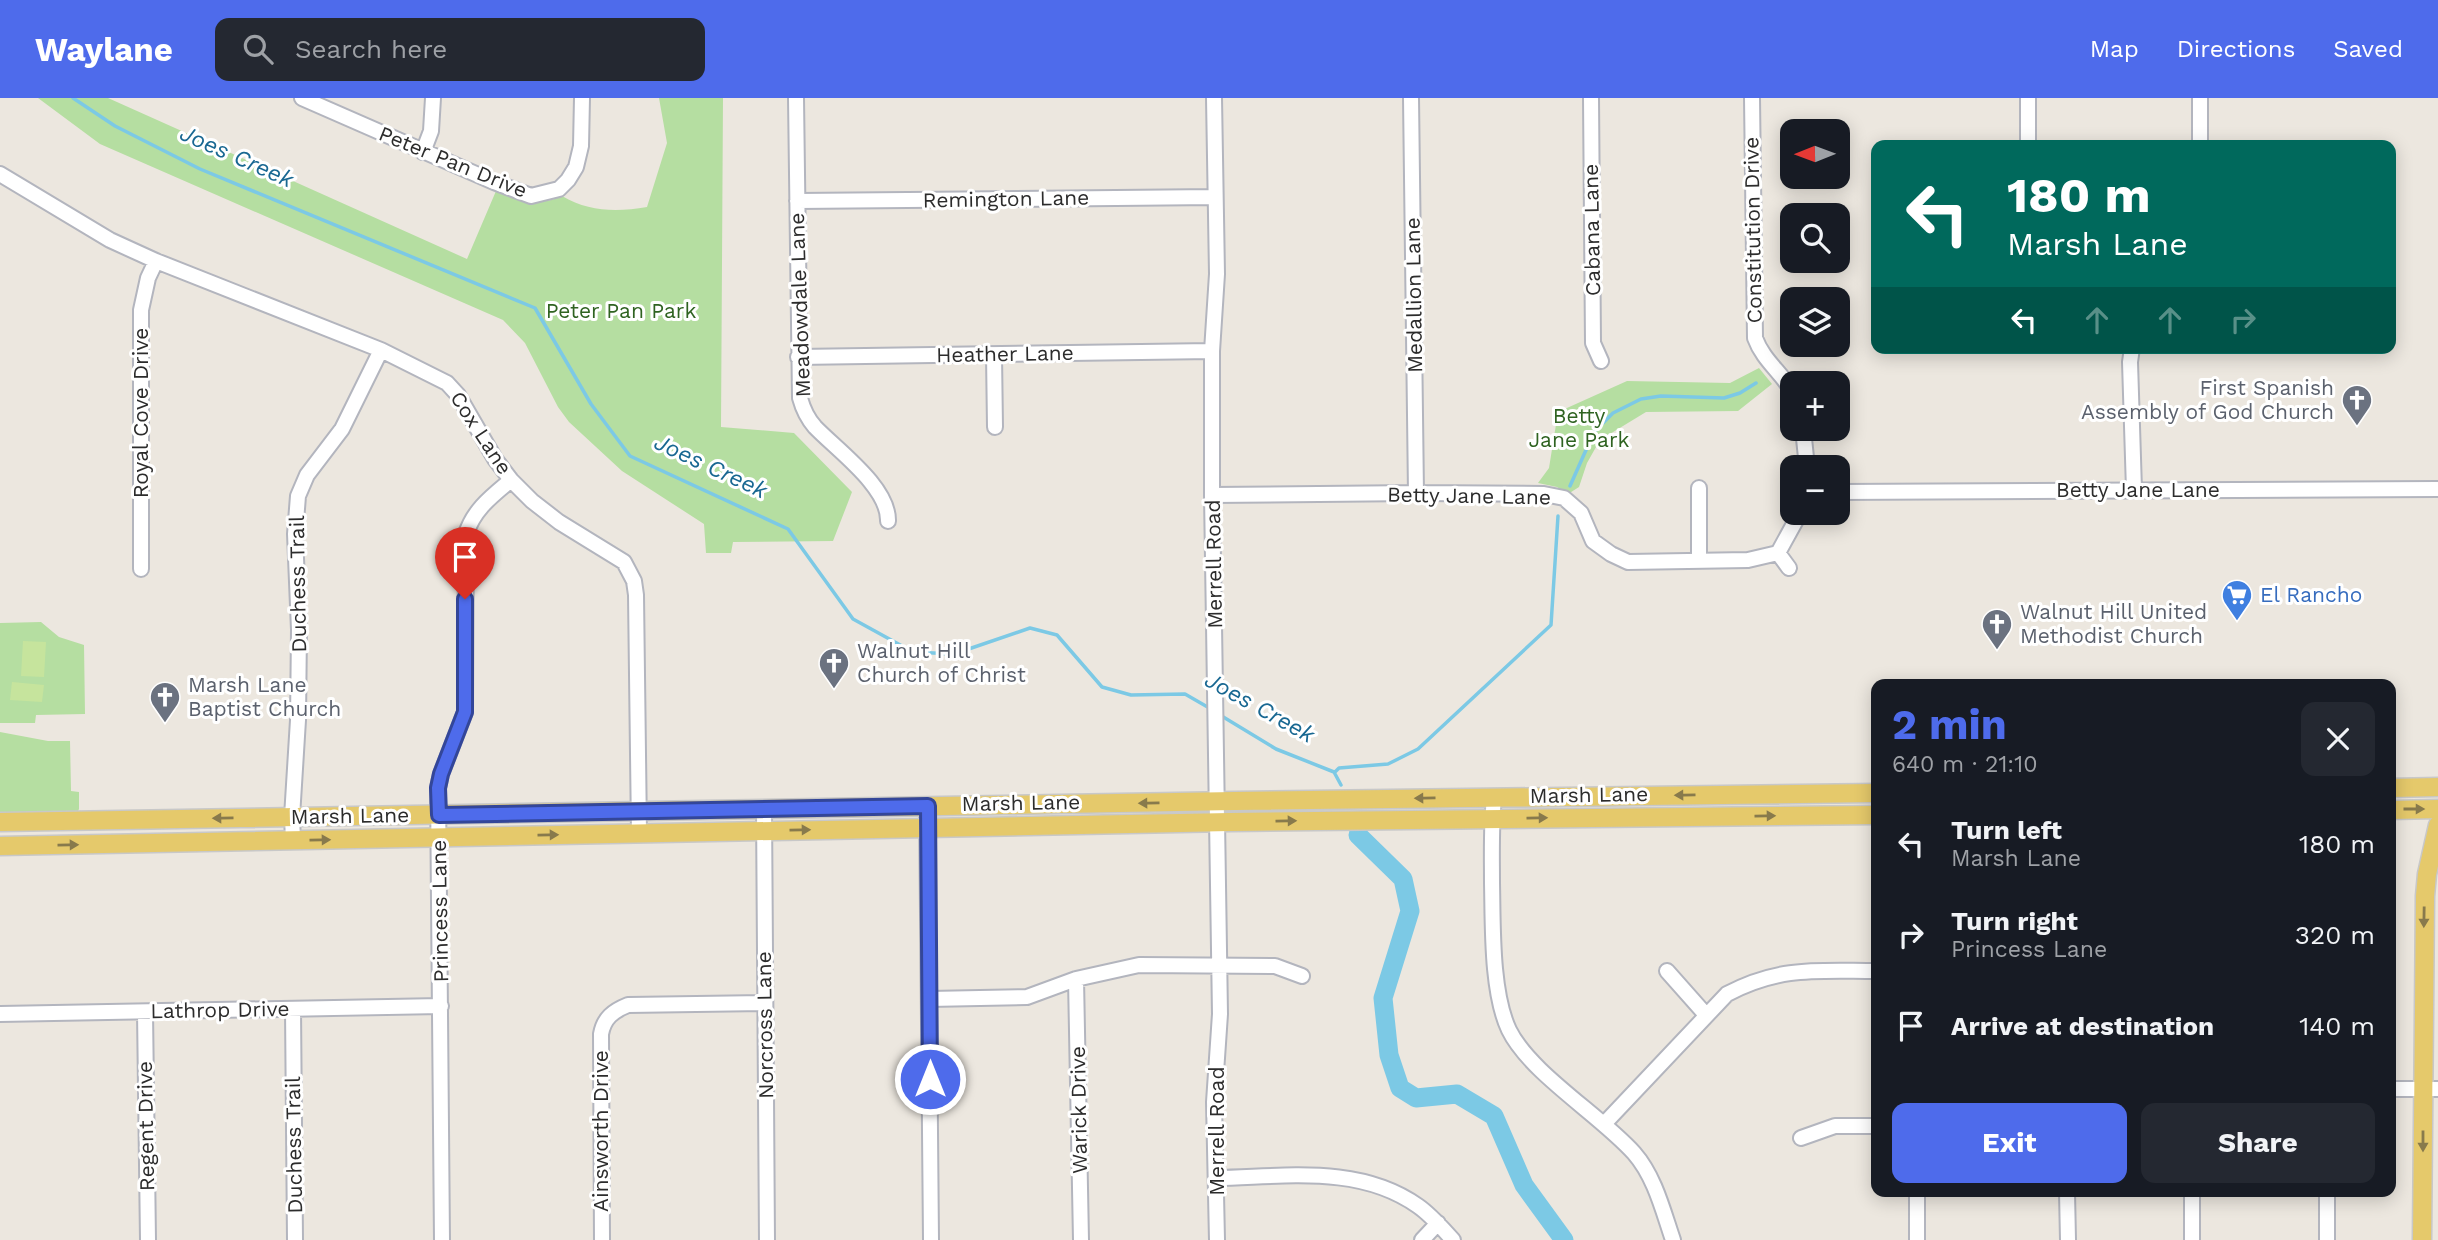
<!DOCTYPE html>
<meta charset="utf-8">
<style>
:root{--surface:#171b24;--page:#242831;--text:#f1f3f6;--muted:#9ea1a6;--accent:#4e6beb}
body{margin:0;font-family:"Work Sans",sans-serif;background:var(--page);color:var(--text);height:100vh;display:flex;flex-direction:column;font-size:26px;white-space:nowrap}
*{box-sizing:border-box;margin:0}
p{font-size:23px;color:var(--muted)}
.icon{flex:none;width:38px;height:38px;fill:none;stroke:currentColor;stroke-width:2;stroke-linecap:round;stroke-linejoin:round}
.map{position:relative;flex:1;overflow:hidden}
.panel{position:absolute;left:1871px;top:581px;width:525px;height:518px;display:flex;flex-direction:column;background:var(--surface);border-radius:14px;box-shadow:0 4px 18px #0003}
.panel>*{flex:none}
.top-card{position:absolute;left:1871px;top:42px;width:525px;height:214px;border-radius:14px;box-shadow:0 4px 18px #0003;background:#00695c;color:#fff;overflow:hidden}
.needle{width:46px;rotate:269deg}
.buttons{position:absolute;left:1780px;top:21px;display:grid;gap:14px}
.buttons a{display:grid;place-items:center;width:70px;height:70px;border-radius:14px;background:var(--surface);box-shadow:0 4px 18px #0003;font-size:35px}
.pin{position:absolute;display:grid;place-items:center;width:60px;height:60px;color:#fff;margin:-72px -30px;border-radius:50% 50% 50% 0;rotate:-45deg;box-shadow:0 0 7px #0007}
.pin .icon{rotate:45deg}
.me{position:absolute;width:77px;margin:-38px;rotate:0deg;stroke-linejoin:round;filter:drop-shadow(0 0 5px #0008)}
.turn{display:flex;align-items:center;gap:24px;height:147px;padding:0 21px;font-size:32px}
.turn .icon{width:91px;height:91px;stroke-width:2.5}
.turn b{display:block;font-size:49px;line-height:60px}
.lanes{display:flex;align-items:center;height:66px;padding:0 21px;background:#0003;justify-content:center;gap:35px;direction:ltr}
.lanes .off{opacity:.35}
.round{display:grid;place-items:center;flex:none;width:74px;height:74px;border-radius:14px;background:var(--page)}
.head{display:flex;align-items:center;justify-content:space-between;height:119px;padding:0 21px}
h1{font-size:42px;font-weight:700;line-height:52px;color:var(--accent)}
.action{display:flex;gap:14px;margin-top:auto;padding:14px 21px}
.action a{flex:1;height:80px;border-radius:14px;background:var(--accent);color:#fff;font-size:28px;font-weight:700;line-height:80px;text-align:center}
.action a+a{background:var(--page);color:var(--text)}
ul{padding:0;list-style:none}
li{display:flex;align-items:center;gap:21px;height:91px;padding:0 21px}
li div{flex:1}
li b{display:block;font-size:26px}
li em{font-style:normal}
header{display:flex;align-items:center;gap:42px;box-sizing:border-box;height:98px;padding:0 35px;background:var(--accent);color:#fff}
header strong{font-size:33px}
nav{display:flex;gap:38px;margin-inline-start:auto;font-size:24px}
.search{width:490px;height:63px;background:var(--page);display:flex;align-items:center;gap:18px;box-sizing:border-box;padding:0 24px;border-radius:14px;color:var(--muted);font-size:26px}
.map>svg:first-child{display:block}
.green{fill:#b5dea1}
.pitch{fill:#c6e49d}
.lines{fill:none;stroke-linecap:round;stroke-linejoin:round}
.stream{stroke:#7cc9e5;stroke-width:3.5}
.river{stroke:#7cc9e5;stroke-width:19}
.minor-casing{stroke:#b3b5be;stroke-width:18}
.major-casing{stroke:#c8c8c8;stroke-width:21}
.minor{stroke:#fff;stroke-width:14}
.major{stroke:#e5c96b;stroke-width:18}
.oneway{fill:#887a4c}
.route-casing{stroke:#334699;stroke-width:18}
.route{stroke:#4e6beb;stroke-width:12}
.labels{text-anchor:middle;stroke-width:6;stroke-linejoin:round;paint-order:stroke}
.street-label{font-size:21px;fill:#2c2c2c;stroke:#fff}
.park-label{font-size:21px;fill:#2f6321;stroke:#fff}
.worship-label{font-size:21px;fill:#5b616d;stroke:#fff;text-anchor:start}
.shop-label{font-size:21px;fill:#366cbe;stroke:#fff;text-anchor:start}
.water-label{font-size:23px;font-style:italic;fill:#196892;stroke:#fff}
</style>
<header>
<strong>Waylane</strong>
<div class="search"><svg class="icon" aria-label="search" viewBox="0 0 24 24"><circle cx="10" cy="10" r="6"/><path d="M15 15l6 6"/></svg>Search here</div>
<nav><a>Map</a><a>Directions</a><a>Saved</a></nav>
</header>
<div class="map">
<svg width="2438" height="1142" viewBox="0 0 2438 1142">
<rect width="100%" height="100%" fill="#ece7df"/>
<path class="green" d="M 38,0 L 108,0 L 467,161 L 496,93 C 519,103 538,109 562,98 C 589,114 617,114 647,109 L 667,45 L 659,0 L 723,0 L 721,329 L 794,335 L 852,394 L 833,443 L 733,444 L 731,455 L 706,455 L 704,426 L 622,373 L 569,324 L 558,309 L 525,245 L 503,222 L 100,46 Z
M 1759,270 L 1772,286 L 1738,313 L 1646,314 L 1600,342 L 1587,365 L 1579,389 L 1568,396 L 1557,389 L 1538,385 L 1549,370 L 1558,314 L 1627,283 L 1730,285 Z
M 41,524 L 59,539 L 84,547 L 85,616 L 36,617 L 35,625 L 0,625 L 0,525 Z
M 0,634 L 48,643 L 70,643 L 71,693 L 79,694 L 79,711 L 77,715 L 0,717 Z"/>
<path class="pitch" d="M 23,543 L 46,544 L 44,579 L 21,578 Z
M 12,584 L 44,587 L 42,604 L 10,602 Z"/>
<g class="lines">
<path class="stream" d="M 73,0 L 115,28 L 200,71 L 535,210 L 591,306 L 630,358 L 788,431 L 853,521 L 913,554 L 954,556 L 1030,530 L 1057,537 L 1102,589 L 1131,597 L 1185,596 L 1211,611
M 1570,388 L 1594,334 L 1613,315 L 1641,301 L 1661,298 L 1724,300 L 1740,295 L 1756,285
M 1220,617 L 1276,651 L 1334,674 L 1341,687
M 1335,674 L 1339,670 L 1388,666 L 1418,651 L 1551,527 L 1558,418"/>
<path class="river" d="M 1358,737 L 1403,781 L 1410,813 L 1383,900 L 1389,957 L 1400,990 L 1416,1000 L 1457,996 L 1494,1018 L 1524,1087 L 1564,1142"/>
<g class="minor-casing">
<path id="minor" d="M 302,0 L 494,84 L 531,98 L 559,91 L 568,82 L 576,69 L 581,48 L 582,0
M 796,0 L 800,300 C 803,311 807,320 815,329 C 837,352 889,389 888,423
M 1214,0 L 1217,176 L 1212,253 L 1212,397 L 1220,916 L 1214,1004 L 1217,1142
M 1411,0 L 1416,395
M 1591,0 L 1593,245 L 1601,263
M 1752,0 L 1755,240 C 1763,262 1781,274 1792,293
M 2028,0 L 2028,47
M 2200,0 L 2200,47
M 423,54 L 431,33 L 433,0
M 0,76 L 110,142 L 156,163 L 381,252 L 447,285 L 458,297 L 495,361 L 511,382 L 532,403 L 559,424 L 624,464 L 634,483 L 636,497 L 639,735
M 797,103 L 1215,99
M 2132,250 L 2130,264 L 2134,392
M 994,257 L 995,329
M 798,259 L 1212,253
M 1803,331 L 1807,369
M 1838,394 L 2438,391
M 1212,397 L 1416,395 L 1544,396 L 1564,400 L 1581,415 L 1593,443 L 1611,456 L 1628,464 L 1748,462 L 1778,455 L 1800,415
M 1778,455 L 1789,470
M 1699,463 L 1699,390
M 141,471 L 141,212 L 148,180 L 156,163
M 1494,700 C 1491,728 1492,756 1492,785 C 1493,827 1491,894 1509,932 C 1530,975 1600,1017 1634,1055 C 1655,1079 1663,1113 1673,1142
M 927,708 L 931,1142
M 764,711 L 767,1142
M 293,742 L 292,719 L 298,622 L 299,532 L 295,436 L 298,398 L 307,377 L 342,331 L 381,252
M 1667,873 L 1706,917
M 1076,881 L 1081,1142
M 929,901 L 1027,899 L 1076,881 L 1139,867 L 1275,868 L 1302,878
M 293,911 L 295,1142
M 145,914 L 148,1142
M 0,916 L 441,908
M 2390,991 L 2438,991
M 1604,1026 L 1727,896 C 1780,868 1818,873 1876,873
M 1801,1040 L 1835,1028 L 1876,1028
M 1216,1080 C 1284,1079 1359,1066 1418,1108 C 1431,1117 1442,1130 1453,1142
M 2067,1094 L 2068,1142
M 442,1142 L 438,690 L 441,676 L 465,614 L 466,436 C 474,411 492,398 511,382
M 602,1142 L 601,936 C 604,920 613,913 628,907 L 765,905
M 1422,1142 L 1438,1125
M 1917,1142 L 1917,1094
M 2192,1142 L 2192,1094
M 2327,1142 L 2327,1094"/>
</g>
<g class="major-casing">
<path id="major" d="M 2390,690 L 2438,689
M 2390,712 L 2438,711
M 0,724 L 1235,703 L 1876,695
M 0,748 L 1230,724 L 1876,717
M 2422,1142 L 2425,798 L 2427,776 L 2438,727"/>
</g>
<use href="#minor" class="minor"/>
<use href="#major" class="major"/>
</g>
<defs><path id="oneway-solid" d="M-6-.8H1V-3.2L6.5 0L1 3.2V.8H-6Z" transform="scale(1.75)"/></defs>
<g class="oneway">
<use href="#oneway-solid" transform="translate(1685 697) rotate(179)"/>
<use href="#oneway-solid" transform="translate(1425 700) rotate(179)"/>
<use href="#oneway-solid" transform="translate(1149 705) rotate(179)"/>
<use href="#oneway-solid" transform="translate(2414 711)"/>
<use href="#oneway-solid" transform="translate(1765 718) rotate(-1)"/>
<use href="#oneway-solid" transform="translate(223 720) rotate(179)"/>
<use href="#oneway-solid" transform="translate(1537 720) rotate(-1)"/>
<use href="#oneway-solid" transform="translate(1286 723) rotate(-1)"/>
<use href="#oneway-solid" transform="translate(800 732) rotate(-1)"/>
<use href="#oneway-solid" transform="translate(548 737) rotate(-1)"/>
<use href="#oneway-solid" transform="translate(320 742) rotate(-1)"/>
<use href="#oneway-solid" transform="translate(68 747) rotate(-1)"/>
<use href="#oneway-solid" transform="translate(2424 819) rotate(91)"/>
<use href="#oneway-solid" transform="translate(2423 1043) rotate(90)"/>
</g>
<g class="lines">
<g class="route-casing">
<path id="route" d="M 465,501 L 465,614 L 441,676 L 438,690 L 439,717 L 928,708 L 930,981"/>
</g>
<use href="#route" class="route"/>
</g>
<defs>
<g id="church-pin" transform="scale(1.575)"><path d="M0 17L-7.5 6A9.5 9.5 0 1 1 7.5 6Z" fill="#6b7280" stroke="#fff"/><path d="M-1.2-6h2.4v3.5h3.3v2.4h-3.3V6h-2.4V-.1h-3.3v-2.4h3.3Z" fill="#fff"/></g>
<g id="supermarket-pin" transform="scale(1.575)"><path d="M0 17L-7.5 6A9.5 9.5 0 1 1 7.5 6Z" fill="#3f7fe0" stroke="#fff"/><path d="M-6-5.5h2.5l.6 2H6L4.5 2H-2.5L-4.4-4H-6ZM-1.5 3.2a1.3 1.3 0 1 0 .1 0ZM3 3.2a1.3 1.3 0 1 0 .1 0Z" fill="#fff"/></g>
</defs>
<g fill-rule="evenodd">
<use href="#church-pin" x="2357" y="302"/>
<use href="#supermarket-pin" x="2237" y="497"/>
<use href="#church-pin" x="1997" y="526"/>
<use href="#church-pin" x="834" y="565"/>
<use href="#church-pin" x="165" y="599"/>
</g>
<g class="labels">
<g class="street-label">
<text transform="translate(453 64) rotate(22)" y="7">Peter Pan Drive</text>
<text transform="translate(1006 101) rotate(-1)" y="7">Remington Lane</text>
<text transform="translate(1592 132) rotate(-91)" y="7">Cabana Lane</text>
<text transform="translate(1753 132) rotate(-91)" y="7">Constitution Drive</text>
<text transform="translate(1414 197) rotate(-91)" y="7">Medallion Lane</text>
<text transform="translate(800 207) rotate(-92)" y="7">Meadowdale Lane</text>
<text transform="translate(1005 256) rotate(-1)" y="7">Heather Lane</text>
<text transform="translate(141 315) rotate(-90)" y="7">Royal Cove Drive</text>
<text transform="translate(481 335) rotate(57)" y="7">Cox Lane</text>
<text x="2138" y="399">Betty Jane Lane</text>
<text transform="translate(1469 398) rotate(1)" y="7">Betty Jane Lane</text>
<text transform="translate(1214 466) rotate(-91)" y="7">Merrell Road</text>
<text transform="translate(298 486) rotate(-91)" y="7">Duchess Trail</text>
<text transform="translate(1589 697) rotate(-1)" y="7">Marsh Lane</text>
<text transform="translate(1021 705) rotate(-1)" y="7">Marsh Lane</text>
<text transform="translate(350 718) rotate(-1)" y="7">Marsh Lane</text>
<text transform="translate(440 813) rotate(-91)" y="7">Princess Lane</text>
<text transform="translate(220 912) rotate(-1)" y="7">Lathrop Drive</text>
<text transform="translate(765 927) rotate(-91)" y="7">Norcross Lane</text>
<text transform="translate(1079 1012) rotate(-91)" y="7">Warick Drive</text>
<text transform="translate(146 1028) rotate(-91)" y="7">Regent Drive</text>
<text transform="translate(601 1033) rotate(-90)" y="7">Ainsworth Drive</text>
<text transform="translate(1217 1033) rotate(-90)" y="7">Merrell Road</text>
<text transform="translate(294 1047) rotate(-91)" y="7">Duchess Trail</text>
</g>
<g class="park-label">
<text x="621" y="220">Peter Pan Park</text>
<text x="1579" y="325">Betty<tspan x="1579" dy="24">Jane Park</tspan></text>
</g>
<g class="worship-label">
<text x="2334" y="297" text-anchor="end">First Spanish<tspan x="2334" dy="24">Assembly of God Church</tspan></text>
<text x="2020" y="521">Walnut Hill United<tspan x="2020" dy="24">Methodist Church</tspan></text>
<text x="857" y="560">Walnut Hill<tspan x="857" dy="24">Church of Christ</tspan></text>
<text x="188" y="594">Marsh Lane<tspan x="188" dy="24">Baptist Church</tspan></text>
</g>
<g class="shop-label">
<text x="2260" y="504">El Rancho</text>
</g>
<g class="water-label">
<text transform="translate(237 58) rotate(24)" y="8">Joes Creek</text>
<text transform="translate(711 368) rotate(25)" y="8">Joes Creek</text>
<text transform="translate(1260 609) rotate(29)" y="8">Joes Creek</text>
</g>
</g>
</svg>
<div class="buttons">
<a><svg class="needle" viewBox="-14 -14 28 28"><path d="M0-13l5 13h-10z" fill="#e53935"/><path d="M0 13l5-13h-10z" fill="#9ea1a6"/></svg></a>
<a><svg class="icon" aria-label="search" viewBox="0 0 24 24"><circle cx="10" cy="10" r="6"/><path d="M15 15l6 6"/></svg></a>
<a><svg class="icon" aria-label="layers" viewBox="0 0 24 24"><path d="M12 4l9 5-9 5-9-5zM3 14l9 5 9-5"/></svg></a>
<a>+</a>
<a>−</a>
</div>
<div class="pin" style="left:465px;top:501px;background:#d93025"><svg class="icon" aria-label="arrive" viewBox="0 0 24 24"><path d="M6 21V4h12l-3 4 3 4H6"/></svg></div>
<svg class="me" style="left:930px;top:981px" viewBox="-20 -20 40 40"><circle r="17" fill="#4e6beb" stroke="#fff" stroke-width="3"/><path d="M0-11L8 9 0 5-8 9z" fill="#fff"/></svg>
<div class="top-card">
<div class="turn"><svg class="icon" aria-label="left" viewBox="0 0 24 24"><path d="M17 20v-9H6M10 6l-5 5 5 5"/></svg><div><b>180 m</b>Marsh Lane</div></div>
<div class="lanes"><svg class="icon" aria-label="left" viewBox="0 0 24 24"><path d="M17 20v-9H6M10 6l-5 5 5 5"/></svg><svg class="icon off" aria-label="ahead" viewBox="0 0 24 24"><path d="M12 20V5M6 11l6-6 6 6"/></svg><svg class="icon off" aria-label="ahead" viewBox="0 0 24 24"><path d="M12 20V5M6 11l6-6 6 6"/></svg><svg class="icon off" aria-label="right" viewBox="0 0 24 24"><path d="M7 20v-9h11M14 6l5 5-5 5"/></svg></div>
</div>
<section class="panel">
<div class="head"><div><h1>2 min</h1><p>640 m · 21:10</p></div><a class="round"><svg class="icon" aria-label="close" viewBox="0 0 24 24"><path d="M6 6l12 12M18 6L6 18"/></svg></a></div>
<ul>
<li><svg class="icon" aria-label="left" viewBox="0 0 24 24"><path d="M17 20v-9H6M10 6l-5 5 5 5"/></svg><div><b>Turn left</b><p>Marsh Lane</p></div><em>180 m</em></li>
<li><svg class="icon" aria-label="right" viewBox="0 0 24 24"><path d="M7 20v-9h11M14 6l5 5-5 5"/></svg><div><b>Turn right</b><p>Princess Lane</p></div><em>320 m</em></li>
<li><svg class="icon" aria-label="arrive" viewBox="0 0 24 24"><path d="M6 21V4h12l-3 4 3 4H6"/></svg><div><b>Arrive at destination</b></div><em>140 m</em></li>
</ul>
<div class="action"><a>Exit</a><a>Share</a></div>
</section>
</div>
